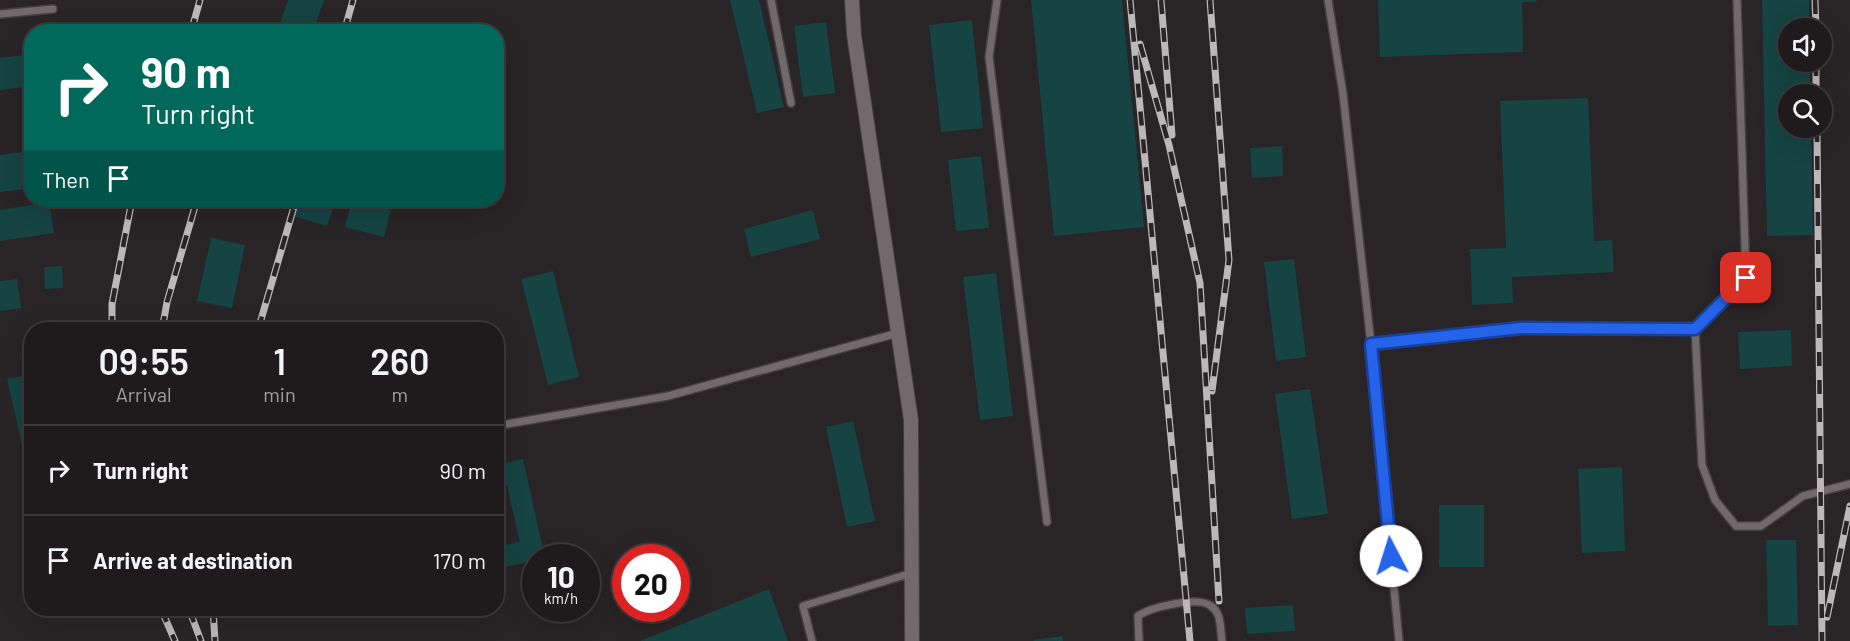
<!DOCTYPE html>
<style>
:root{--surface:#1f1b1c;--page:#272425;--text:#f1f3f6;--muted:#a1a1a3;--line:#3c393b}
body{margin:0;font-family:Barlow,sans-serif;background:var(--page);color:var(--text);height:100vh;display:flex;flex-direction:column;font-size:22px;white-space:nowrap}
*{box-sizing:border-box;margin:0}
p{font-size:20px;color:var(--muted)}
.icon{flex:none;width:33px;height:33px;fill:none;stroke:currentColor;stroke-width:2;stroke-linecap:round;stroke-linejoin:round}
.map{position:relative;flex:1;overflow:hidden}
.drawer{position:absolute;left:24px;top:322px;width:480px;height:294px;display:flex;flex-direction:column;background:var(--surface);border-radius:24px;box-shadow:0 6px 24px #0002,0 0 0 2px var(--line)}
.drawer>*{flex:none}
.guide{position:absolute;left:24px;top:24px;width:480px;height:183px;border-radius:24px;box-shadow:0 6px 24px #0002,0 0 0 2px var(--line);background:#00695c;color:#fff;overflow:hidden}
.buttons{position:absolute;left:1778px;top:18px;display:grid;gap:12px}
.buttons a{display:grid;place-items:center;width:54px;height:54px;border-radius:50%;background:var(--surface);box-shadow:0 6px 24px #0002,0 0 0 2px var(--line);font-size:30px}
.speed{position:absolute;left:522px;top:544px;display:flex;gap:12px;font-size:30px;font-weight:700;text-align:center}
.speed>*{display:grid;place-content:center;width:78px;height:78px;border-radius:50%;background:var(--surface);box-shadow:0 6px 24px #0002,0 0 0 2px var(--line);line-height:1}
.speed small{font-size:15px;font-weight:400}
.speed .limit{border:9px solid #d22;background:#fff;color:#111}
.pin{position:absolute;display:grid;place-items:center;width:51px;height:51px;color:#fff;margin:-26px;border-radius:12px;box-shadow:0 3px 9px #0006}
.me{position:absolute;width:66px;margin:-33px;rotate:355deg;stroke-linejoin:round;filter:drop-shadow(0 0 4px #0008)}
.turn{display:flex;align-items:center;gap:21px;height:126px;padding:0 18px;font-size:27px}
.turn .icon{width:78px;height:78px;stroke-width:2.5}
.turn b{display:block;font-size:42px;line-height:51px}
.then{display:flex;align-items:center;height:57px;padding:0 18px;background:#0003;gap:12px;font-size:22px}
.eta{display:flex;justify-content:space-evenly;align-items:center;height:102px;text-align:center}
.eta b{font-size:36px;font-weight:600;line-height:42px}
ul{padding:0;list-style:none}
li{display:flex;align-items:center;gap:18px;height:90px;padding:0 18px;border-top:2px solid var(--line)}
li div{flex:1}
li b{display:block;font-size:22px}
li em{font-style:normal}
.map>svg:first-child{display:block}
.building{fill:#154442}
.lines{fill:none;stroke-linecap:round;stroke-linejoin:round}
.service-casing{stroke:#443f41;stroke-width:10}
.minor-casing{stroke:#443f41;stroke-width:16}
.service{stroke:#716a6c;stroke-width:7}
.minor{stroke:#716a6c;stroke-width:14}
.rail-casing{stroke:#bcb8ba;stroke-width:7}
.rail{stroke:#292426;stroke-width:4.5;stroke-dasharray:14;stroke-linecap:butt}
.route-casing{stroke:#184099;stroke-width:15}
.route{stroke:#2563eb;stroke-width:10}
</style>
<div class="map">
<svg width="1850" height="641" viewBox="0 0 1850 641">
<rect width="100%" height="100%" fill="#292426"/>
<path class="building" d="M 288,0 L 324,0 L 313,32 L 277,32 Z
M 730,0 L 759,0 L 784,107 L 757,113 Z
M 1031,0 L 1122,0 L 1144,227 L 1054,236 Z
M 1378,0 L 1536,0 L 1537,2 L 1522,2 L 1523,52 L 1380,57 Z
M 1762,0 L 1809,0 L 1809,28 L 1788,28 L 1788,62 L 1810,62 L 1810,94 L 1788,94 L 1788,128 L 1811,128 L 1813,235 L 1767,236 Z
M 972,20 L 983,128 L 941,132 L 929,25 Z
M 826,22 L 835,93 L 803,97 L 794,26 Z
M 32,54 L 32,86 L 0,90 L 0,58 Z
M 1588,98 L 1594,241 L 1612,240 L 1614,272 L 1512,277 L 1513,303 L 1472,305 L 1470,249 L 1506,248 L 1500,101 Z
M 1282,146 L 1283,176 L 1252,178 L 1250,148 Z
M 32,151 L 32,188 L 0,192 L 0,155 Z
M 981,156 L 989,228 L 956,231 L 948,160 Z
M 295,200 L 336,200 L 327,226 L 290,215 Z
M 352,200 L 393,200 L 384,237 L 345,227 Z
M 49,202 L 54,233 L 0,241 L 0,210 Z
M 813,210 L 820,239 L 751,257 L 744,229 Z
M 211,238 L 245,245 L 232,308 L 197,301 Z
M 1294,259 L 1306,357 L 1276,361 L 1264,262 Z
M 62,266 L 63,288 L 45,289 L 44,267 Z
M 553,271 L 579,377 L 548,385 L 521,279 Z
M 996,273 L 1013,416 L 980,420 L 963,277 Z
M 17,279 L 21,308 L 0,311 L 0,281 Z
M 1791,330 L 1792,366 L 1740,369 L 1738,332 Z
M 32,374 L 32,485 L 31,485 L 7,379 Z
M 1310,389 L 1328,514 L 1292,519 L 1275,394 Z
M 853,421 L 875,521 L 847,527 L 826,427 Z
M 523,459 L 545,558 L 536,558 L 536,560 L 496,569 L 496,547 L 520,542 L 507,486 L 496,489 L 496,465 Z
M 1622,467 L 1625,551 L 1582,553 L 1578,469 Z
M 1439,505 L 1484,505 L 1484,567 L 1439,567 Z
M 1766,540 L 1796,540 L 1798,625 L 1768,626 Z
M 769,589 L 788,641 L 640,641 Z
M 1293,605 L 1295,631 L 1247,634 L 1245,608 Z
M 1062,636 L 1063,641 L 1034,641 L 1034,640 Z"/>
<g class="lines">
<g class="service-casing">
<path id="service" d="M 771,0 L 791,103
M 997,0 L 989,57 L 1047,522
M 1328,0 L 1343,94 L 1371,344 L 1521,328 L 1695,329 L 1746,278 L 1737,0
M 0,14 L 53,9
M 1695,329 L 1702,465 L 1715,500 L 1736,526 L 1761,526 L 1803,496 L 1850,484
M 1371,344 L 1399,641
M 496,426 L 668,396 L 898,333
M 812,641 L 803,606 L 912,573
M 1139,641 L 1138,616 C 1151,607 1198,596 1211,606 C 1222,613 1220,629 1222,641"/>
</g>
<g class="minor-casing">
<path id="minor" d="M 852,0 L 854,35 L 911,420 L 912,641"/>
</g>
<use href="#service" class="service"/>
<use href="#minor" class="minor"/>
<g class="rail-casing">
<path id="rail" d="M 1130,0 L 1190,641
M 1161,0 L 1172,135
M 1210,0 L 1229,260 L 1212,391
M 1815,0 L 1816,28
M 191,32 L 200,0
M 344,32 L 353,0
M 1140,44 L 1169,145 L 1200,283 L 1219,601
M 1816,62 L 1816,94
M 1817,128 L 1822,641
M 112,330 L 112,304 L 132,200
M 162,330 L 167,302 L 197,200
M 258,330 L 296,200
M 161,609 L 175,641
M 189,609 L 201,641
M 213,609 L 215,641
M 1827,617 L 1850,506"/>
</g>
<use href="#rail" class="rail"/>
</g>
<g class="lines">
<g class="route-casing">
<path id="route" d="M 1391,556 L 1371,344 L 1521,328 L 1695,329 L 1746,278"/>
</g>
<use href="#route" class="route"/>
</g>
</svg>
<div class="buttons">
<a><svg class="icon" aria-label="sound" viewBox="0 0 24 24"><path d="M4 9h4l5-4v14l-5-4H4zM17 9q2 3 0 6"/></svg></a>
<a><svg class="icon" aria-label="search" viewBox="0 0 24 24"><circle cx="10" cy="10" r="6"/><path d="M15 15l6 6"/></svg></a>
</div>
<div class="speed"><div>10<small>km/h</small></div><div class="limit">20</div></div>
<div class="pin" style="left:1746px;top:278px;background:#d93025"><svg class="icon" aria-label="arrive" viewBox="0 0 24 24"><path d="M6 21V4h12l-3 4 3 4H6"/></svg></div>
<svg class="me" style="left:1391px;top:556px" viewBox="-20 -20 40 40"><circle r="19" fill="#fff"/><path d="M0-13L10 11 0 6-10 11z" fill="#2563eb"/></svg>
<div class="guide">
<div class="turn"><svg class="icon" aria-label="right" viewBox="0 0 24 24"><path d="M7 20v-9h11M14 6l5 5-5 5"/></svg><div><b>90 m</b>Turn right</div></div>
<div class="then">Then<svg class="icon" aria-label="arrive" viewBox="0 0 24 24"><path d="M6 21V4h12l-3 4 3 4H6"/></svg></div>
</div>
<section class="drawer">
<div class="eta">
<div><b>09:55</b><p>Arrival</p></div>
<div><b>1</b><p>min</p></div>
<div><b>260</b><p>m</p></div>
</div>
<ul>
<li><svg class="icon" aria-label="right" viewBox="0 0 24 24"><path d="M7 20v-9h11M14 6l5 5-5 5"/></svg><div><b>Turn right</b></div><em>90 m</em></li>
<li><svg class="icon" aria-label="arrive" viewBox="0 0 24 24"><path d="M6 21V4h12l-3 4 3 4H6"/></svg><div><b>Arrive at destination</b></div><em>170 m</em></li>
</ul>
</section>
</div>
